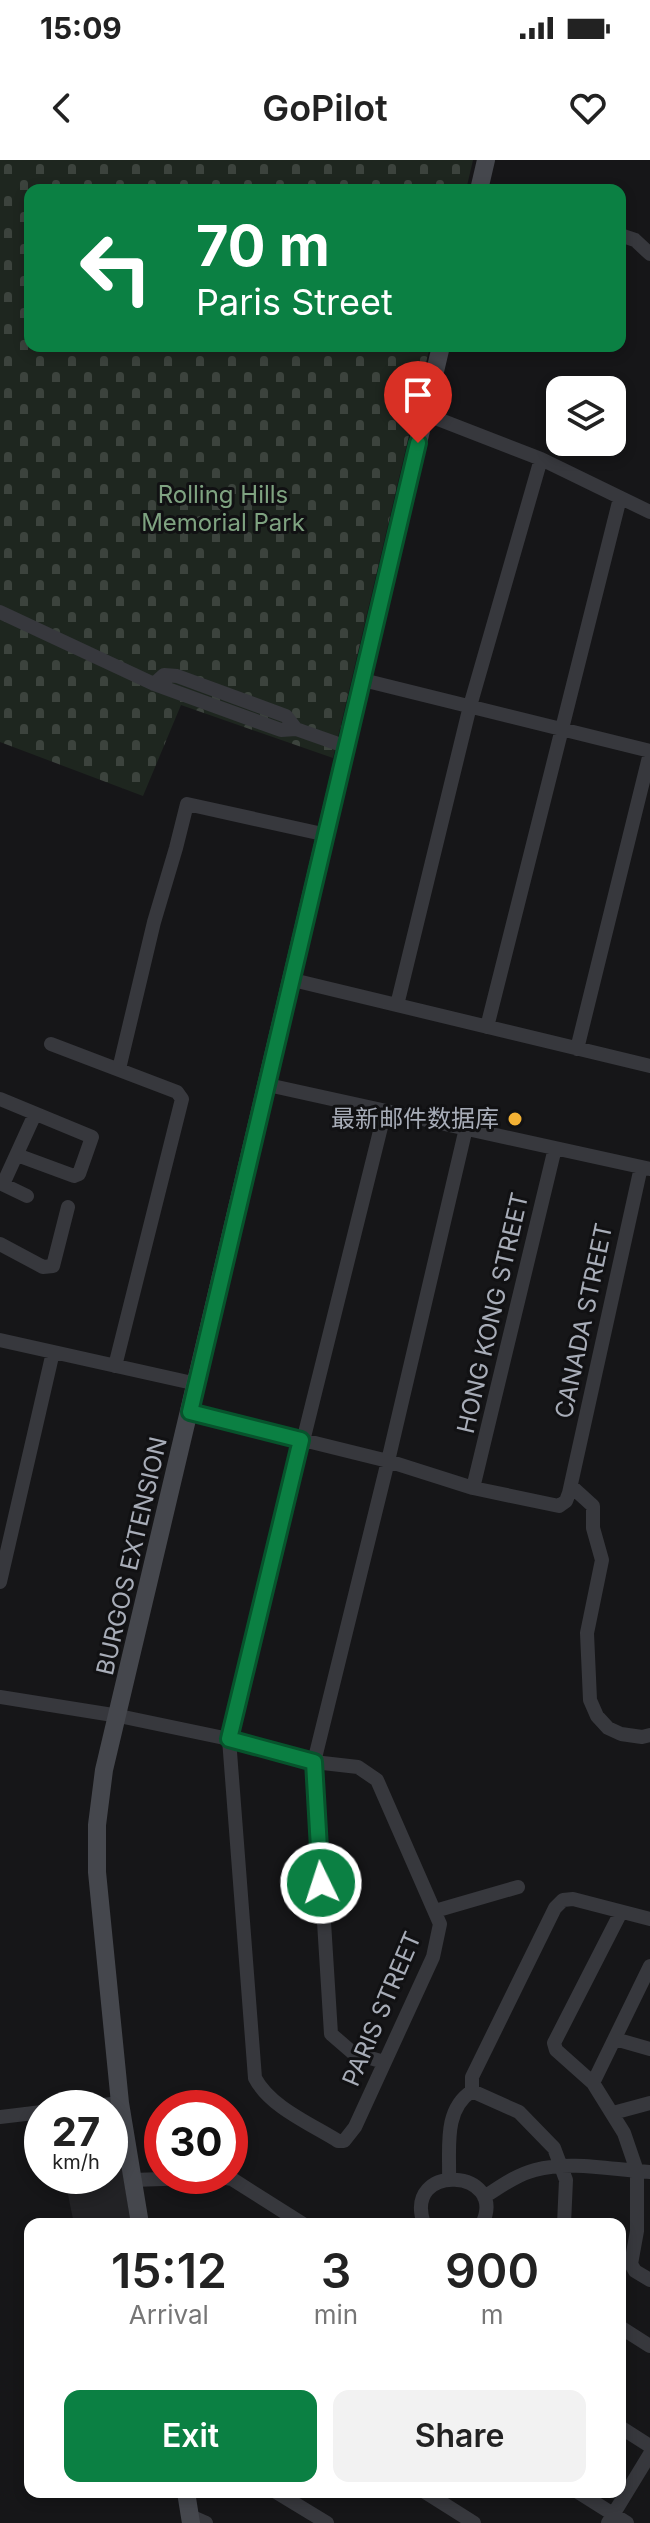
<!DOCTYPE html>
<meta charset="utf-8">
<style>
:root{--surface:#fff;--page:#f2f2f2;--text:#222;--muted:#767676;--accent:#0b8043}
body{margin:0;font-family:Inter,"Noto Sans SC",sans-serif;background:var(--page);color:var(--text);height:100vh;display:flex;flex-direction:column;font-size:30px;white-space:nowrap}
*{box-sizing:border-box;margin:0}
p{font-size:26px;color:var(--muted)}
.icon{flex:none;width:44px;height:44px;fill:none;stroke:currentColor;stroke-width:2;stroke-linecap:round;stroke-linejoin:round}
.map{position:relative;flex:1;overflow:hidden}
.sheet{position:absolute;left:24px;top:2058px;width:602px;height:280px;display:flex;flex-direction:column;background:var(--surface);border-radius:16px;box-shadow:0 4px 12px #0003}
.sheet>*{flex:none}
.guide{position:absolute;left:24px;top:24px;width:602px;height:168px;border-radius:16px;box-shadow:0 4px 12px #0003;background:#0b8043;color:#fff;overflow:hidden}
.tools{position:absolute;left:546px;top:216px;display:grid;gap:16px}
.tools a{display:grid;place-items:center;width:80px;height:80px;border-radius:16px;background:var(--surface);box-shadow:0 4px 12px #0003;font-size:40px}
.speed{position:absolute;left:24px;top:1930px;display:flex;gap:16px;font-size:40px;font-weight:700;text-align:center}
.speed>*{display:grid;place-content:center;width:104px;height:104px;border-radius:50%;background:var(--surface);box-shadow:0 4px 12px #0003;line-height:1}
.speed small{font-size:20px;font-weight:400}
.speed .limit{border:12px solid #d22;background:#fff;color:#111}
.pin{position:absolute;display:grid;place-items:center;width:68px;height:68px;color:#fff;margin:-82px -34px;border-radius:50% 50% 50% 0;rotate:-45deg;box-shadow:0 0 8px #0007}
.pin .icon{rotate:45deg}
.me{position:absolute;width:88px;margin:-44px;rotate:356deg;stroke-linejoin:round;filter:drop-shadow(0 0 6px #0008)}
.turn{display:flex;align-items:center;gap:28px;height:168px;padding:0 40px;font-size:36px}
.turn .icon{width:104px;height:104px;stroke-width:2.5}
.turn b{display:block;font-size:56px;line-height:68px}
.eta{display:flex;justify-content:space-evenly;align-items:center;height:136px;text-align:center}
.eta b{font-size:48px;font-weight:600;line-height:56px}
.cta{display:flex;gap:16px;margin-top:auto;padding:16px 40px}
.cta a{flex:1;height:92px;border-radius:16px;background:var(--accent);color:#fff;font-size:32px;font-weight:600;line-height:92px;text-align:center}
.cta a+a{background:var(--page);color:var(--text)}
.status{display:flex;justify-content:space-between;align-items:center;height:56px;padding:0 40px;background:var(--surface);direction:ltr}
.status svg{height:22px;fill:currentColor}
header{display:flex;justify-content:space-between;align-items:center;height:104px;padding:0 40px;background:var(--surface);font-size:36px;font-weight:600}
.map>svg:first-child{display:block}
.built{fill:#222225}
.cemetery{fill:url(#cemetery-stones)}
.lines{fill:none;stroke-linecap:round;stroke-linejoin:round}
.street{stroke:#37383d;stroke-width:14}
.secondary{stroke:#45474d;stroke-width:18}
.route-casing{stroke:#07532c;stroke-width:20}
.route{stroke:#0b8043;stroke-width:14}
.poi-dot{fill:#f2b134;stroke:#111113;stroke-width:3}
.labels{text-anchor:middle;stroke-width:6;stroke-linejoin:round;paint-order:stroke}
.park-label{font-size:24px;fill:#7fa381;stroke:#111113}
.poi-label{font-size:24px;fill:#a8adb8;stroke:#111113;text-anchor:end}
.street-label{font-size:24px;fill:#a8adb8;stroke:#111113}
</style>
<div class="status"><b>15:09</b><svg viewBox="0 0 49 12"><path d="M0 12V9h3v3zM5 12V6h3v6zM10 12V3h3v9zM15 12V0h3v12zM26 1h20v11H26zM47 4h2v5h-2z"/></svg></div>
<header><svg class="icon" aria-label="back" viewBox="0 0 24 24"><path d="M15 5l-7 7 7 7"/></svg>GoPilot<svg class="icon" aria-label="heart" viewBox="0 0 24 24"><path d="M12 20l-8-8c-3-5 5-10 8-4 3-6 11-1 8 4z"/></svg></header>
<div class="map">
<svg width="650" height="2363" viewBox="0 0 650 2363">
<defs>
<pattern id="cemetery-stones" width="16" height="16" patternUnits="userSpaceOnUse" patternTransform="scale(2)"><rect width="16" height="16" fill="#1e261f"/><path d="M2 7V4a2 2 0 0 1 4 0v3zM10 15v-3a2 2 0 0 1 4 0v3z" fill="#3c433d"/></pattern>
</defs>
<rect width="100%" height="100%" fill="#161618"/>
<path class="built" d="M 118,1981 L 130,2058 L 74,2064 L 66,2025 L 76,2016 L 110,2016 L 110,1987 Z"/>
<path class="cemetery" d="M 0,0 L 473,0 L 466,30 L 30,30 L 30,186 L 430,186 L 333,598 L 181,545 L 143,636 L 0,582 Z"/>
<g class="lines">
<path class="street" d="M 620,75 L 635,80 L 650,94
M 425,254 L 541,299 L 650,352
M 0,452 L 154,524 L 281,570 L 296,569 L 347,587
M 363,520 L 650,591
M 154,524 L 164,515 L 177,516 L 286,556 L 296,569
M 293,820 L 650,906
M 397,845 L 470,546 L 541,299
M 487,867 L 620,338
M 51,884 L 177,932 L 182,939 L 115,1206
M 577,889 L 650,593
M 119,909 L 154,762 L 176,688 L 187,644 L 327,675
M 268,925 L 650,1009
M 0,939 L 92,977 L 79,1014 L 74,1016 L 17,995
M 0,1023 L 27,1036
M 3,1024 L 35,954
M 0,1084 L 43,1107 L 53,1106 L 68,1047
M 0,1180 L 197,1224
M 190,1252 L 388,1301 L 473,1328 L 559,1346 L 566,1341 L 569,1333 L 641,1007
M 571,1326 L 593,1346 L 593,1368 L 602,1400 L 587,1473 L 590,1540 L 597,1556 L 608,1568 L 621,1574 L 642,1577 L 650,1575
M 473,1328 L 555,988
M 0,1422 L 53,1192
M 0,1537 L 119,1556 L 229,1579 L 314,1602 L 358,1607 L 377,1620 L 440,1764 L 433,1797 L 355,1967 L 344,1981 L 338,1981 C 311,1964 270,1947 255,1918 L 229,1579 L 385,951
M 435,1751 L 518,1727
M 621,1752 L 554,1883 L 556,1890 L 593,1923 L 624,1973 L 637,2011 L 637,2071 L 631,2104 L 635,2111 L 650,2120
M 615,1879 L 650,1889
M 384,1902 L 353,1893 L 331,1874 L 314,1602 L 388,1301 L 466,968
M 593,1923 L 650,1806
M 472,1931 L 472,1917 L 555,1748 L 563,1740 L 573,1739 L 650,1759
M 472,1931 L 519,1952 L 554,1988 L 566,2020 L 564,2064
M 78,1948 L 120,1943
M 613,1953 L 650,1943
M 0,1957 L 42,1952
M 449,2019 C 450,1988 443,1950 472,1931
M 133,2020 L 221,2017 L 232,2019 L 303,2064
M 484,2037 C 500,2027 516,2015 535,2010 C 571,2000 613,2010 650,2012
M 424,2064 C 402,2001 509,2009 482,2064
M 620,2167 L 650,2186
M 620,2267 L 650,2286
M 276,2332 L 327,2363
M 425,2332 L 474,2363
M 578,2332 L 627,2363
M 190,2356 L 206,2363
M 608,2363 L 650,2294"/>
<path class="secondary" d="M 479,30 L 486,0
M 140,2064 L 120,1943 L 97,1712 L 97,1665 L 104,1610 L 441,186
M 186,2332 L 191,2363"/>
</g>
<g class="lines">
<g class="route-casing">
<path id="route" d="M 321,1723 L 314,1602 L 229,1579 L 301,1280 L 190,1252 L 418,283"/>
</g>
<use href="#route" class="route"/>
</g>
<circle class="poi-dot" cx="515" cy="959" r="8"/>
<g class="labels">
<g class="park-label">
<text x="223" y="343">Rolling Hills<tspan x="223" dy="28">Memorial Park</tspan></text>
</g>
<g class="poi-label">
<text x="499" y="967">最新邮件数据库</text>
</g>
<g class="street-label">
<text transform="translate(493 1153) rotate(-77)" y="8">HONG KONG STREET</text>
<text transform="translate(584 1161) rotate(-78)" y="8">CANADA STREET</text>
<text transform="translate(132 1396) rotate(-77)" y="8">BURGOS EXTENSION</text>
<text transform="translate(382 1849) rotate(-67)" y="8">PARIS STREET</text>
</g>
</g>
</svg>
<div class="tools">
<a><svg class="icon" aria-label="layers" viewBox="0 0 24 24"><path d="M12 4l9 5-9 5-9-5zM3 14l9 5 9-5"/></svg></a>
</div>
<div class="speed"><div>27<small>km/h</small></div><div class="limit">30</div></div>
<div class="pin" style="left:418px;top:283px;background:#d93025"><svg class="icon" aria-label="arrive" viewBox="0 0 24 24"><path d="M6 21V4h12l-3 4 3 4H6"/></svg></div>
<svg class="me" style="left:321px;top:1723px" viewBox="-20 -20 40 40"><circle r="17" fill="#0b8043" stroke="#fff" stroke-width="3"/><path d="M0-11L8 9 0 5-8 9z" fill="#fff"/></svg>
<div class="guide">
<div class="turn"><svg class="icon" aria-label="left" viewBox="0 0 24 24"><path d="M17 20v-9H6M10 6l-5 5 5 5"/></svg><div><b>70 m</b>Paris Street</div></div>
</div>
<section class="sheet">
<div class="eta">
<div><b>15:12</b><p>Arrival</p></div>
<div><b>3</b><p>min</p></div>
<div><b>900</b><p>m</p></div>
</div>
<div class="cta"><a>Exit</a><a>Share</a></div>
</section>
</div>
